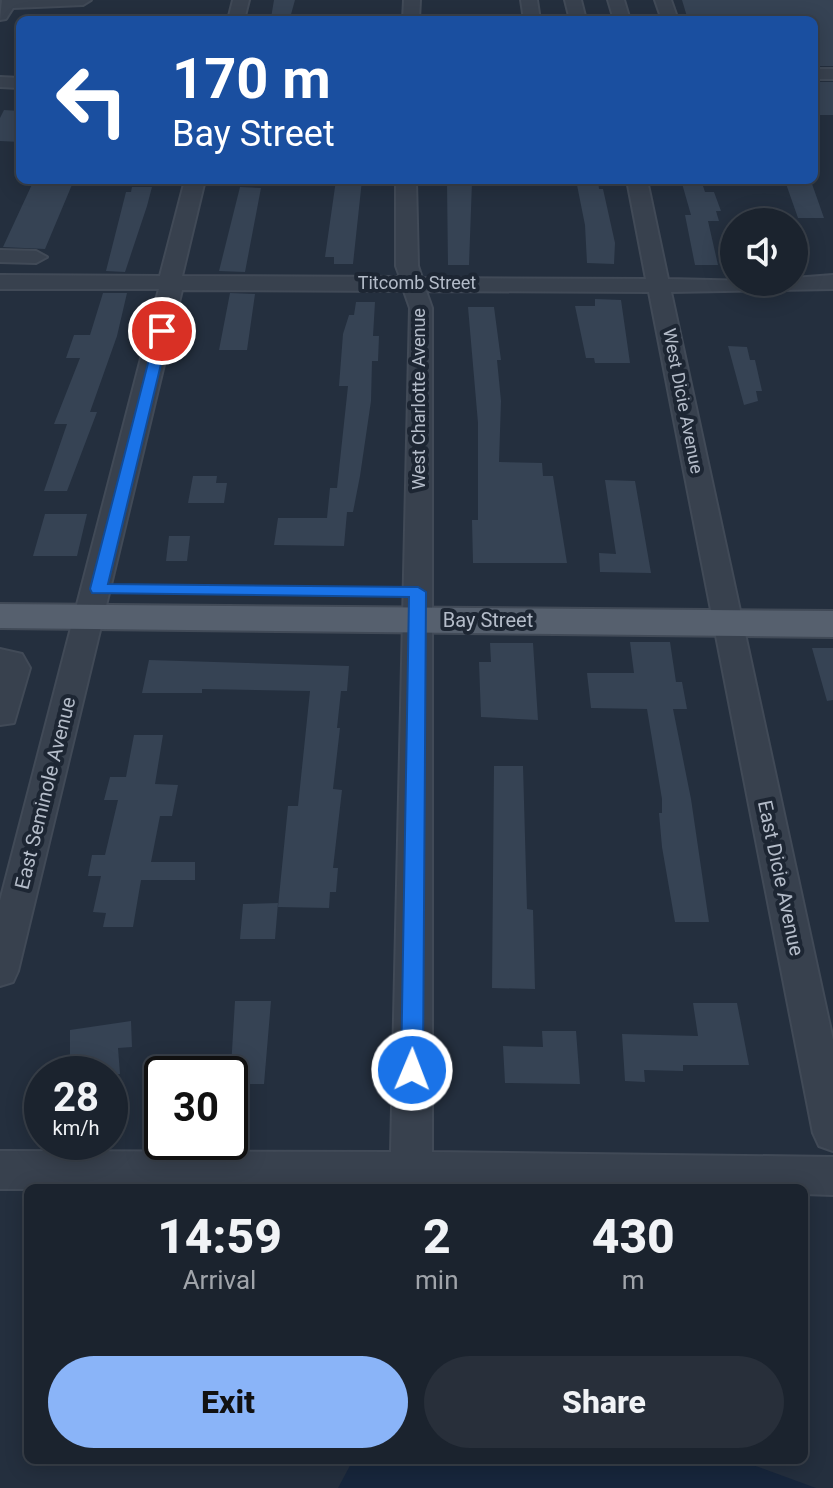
<!DOCTYPE html>
<style>
:root{--surface:#1b232e;--page:#282f3a;--text:#f1f3f6;--muted:#a0a4aa;--line:#39404a;--accent:#8ab4f8}
body{margin:0;font-family:Roboto,sans-serif;background:var(--page);color:var(--text);height:100vh;display:flex;flex-direction:column;font-size:30px;white-space:nowrap}
*{box-sizing:border-box;margin:0}
p{font-size:26px;color:var(--muted)}
.icon{flex:none;width:44px;height:44px;fill:none;stroke:currentColor;stroke-width:2;stroke-linecap:round;stroke-linejoin:round}
.map{position:relative;flex:1;overflow:hidden}
.details{position:absolute;left:24px;top:1184px;width:784px;height:280px;display:flex;flex-direction:column;background:var(--surface);border-radius:12px;box-shadow:0 4px 20px #0003,0 0 0 2px var(--line)}
.details>*{flex:none}
.guide{position:absolute;left:16px;top:16px;width:802px;height:168px;border-radius:12px;box-shadow:0 4px 20px #0003,0 0 0 2px var(--line);background:#1a4fa0;color:#fff;overflow:hidden}
.tools{position:absolute;left:720px;top:208px;display:grid;gap:16px}
.tools a{display:grid;place-items:center;width:88px;height:88px;border-radius:50%;background:var(--surface);box-shadow:0 4px 20px #0003,0 0 0 2px var(--line);font-size:40px}
.speed{position:absolute;left:24px;top:1056px;display:flex;gap:16px;font-size:40px;font-weight:700;text-align:center}
.speed>*{display:grid;place-content:center;width:104px;height:104px;border-radius:50%;background:var(--surface);box-shadow:0 4px 20px #0003,0 0 0 2px var(--line);line-height:1}
.speed small{font-size:20px;font-weight:400}
.speed .limit{border:4px solid #111;border-radius:12px;background:#fff;color:#111}
.pin{position:absolute;display:grid;place-items:center;width:68px;height:68px;color:#fff;margin:-34px;border:4px solid #fff;border-radius:50%;box-shadow:0 2px 8px #0007}
.me{position:absolute;width:88px;margin:-44px;rotate:1deg;stroke-linejoin:round;filter:drop-shadow(0 0 6px #0008)}
.turn{display:flex;align-items:center;gap:28px;height:168px;padding:0 24px;font-size:36px}
.turn .icon{width:104px;height:104px;stroke-width:2.5}
.turn b{display:block;font-size:56px;line-height:68px}
.eta{display:flex;justify-content:space-evenly;align-items:center;height:136px;text-align:center}
.eta b{font-size:48px;font-weight:800;line-height:56px}
.cta{display:flex;gap:16px;margin-top:auto;padding:16px 24px}
.cta a{flex:1;height:92px;border-radius:48px;background:var(--accent);color:#111;font-size:32px;font-weight:800;line-height:92px;text-align:center}
.cta a+a{background:var(--page);color:var(--text)}
.map>svg:first-child{display:block}
.water{fill:#17263c}
.building{fill:#364354}
.lines{fill:none;stroke-linecap:round;stroke-linejoin:round}
.minor-casing{stroke:#414a57;stroke-width:4}
.major-casing{stroke:#414a57;stroke-width:4}
.minor{fill:#38414e;fill-rule:evenodd}
.major{fill:#56606e;fill-rule:evenodd}
.route{fill:#1a73e8;stroke:#114b97;stroke-width:2}
.labels{text-anchor:middle;stroke-width:8;stroke-linejoin:round;paint-order:stroke}
.far-street-label{font-size:18px;fill:#b4bcc9;stroke:#1d2633}
.street-label{font-size:20px;fill:#b4bcc9;stroke:#1d2633}
</style>
<div class="map">
<svg width="833" height="1488" viewBox="0 0 833 1488">
<rect width="100%" height="100%" fill="#242f3e"/>
<path class="water" d="M 353,1460 L 739,1460 L 816,1488 L 338,1488 Z"/>
<path class="building" d="M 274,0 L 295,0 L 290,18 L 271,18 Z
M 682,0 L 833,0 L 833,66 L 814,66 L 814,20 L 688,20 Z
M 814,82 L 833,82 L 833,115 L 814,115 Z
M 4,110 L 20,111 L 20,142 L 0,141 L 0,118 Z
M 34,180 L 74,180 L 45,249 L 3,247 Z
M 336,180 L 362,180 L 353,264 L 334,264 L 334,257 L 325,257 Z
M 576,180 L 598,180 L 599,189 L 603,189 L 615,243 L 614,264 L 587,263 L 585,225 Z
M 681,180 L 701,180 L 705,192 L 714,192 L 721,211 L 716,211 L 719,221 L 708,221 L 718,265 L 695,265 L 685,215 L 691,215 Z
M 785,181 L 811,181 L 824,218 L 798,218 Z
M 472,182 L 469,265 L 448,265 L 447,183 Z
M 132,187 L 152,187 L 147,206 L 125,272 L 106,271 L 126,192 L 131,192 Z
M 240,187 L 261,188 L 245,272 L 219,271 Z
M 103,293 L 127,293 L 117,336 L 90,412 L 97,412 L 67,491 L 44,491 L 67,424 L 54,424 L 80,358 L 66,358 L 74,335 L 90,335 Z
M 230,293 L 255,294 L 247,350 L 219,350 Z
M 595,299 L 621,300 L 630,363 L 595,363 L 594,358 L 586,358 L 575,306 L 595,306 Z
M 356,302 L 375,302 L 373,336 L 379,336 L 378,361 L 372,361 L 371,401 L 360,476 L 353,512 L 347,512 L 344,546 L 274,545 L 278,518 L 327,518 L 330,488 L 337,488 L 348,386 L 339,386 L 343,334 L 349,315 L 354,315 Z
M 468,307 L 494,307 L 501,360 L 497,360 L 501,401 L 499,462 L 542,463 L 543,476 L 553,476 L 567,563 L 473,563 L 472,520 L 478,520 L 478,423 Z
M 728,346 L 747,347 L 750,360 L 755,360 L 762,391 L 756,391 L 758,401 L 744,405 Z
M 193,476 L 217,476 L 216,483 L 227,483 L 224,503 L 188,503 Z
M 605,480 L 635,481 L 651,573 L 600,572 L 599,553 L 616,554 Z
M 45,514 L 87,514 L 77,556 L 33,556 Z
M 169,536 L 190,536 L 187,561 L 166,561 Z
M 630,642 L 670,642 L 676,682 L 682,682 L 687,709 L 673,709 L 691,799 L 709,922 L 675,922 L 662,847 L 659,813 L 662,813 L 662,799 L 647,709 L 591,708 L 587,673 L 634,673 Z
M 490,643 L 533,643 L 538,720 L 481,717 L 479,662 L 491,662 Z
M 812,648 L 833,648 L 833,700 L 827,701 Z
M 149,660 L 349,666 L 347,691 L 341,691 L 337,728 L 340,728 L 333,789 L 342,790 L 333,868 L 338,868 L 336,892 L 330,892 L 329,908 L 278,907 L 288,806 L 298,806 L 310,691 L 202,689 L 202,693 L 142,693 Z
M 134,735 L 163,735 L 155,784 L 178,785 L 172,816 L 160,816 L 151,862 L 195,862 L 195,880 L 141,880 L 133,927 L 103,927 L 106,913 L 93,912 L 101,876 L 88,876 L 92,855 L 105,855 L 118,800 L 104,800 L 110,777 L 126,777 Z
M 494,766 L 523,766 L 527,909 L 533,910 L 535,989 L 492,988 Z
M 278,903 L 275,939 L 240,939 L 243,904 Z
M 235,1001 L 271,1001 L 264,1084 L 230,1084 Z
M 693,1003 L 737,1003 L 749,1065 L 683,1065 L 683,1071 L 644,1070 L 645,1082 L 625,1081 L 622,1034 L 698,1036 Z
M 131,1021 L 132,1047 L 118,1048 L 120,1074 L 70,1074 L 70,1030 Z
M 542,1031 L 576,1031 L 580,1084 L 505,1083 L 503,1046 L 543,1047 Z"/>
<g class="lines">
<g class="minor-casing">
<path id="minor" d="M 2,0 L 91,0 L 83,5 L 13,8 L 6,19 L 0,20 Z
M 233,0 L 249,0 L 244,20 L 228,20 Z
M 404,0 L 420,0 L 419,20 L 403,20 Z
M 521,0 L 537,0 L 540,20 L 524,20 Z
M 565,0 L 581,0 L 586,20 L 570,20 Z
M 608,0 L 624,0 L 630,20 L 614,20 Z
M 655,0 L 671,0 L 678,20 L 662,20 Z
M 814,69 L 833,69 L 833,79 L 814,79 Z
M 0,77 L 20,78 L 20,88 L 0,87 Z
M 185,180 L 205,180 L 182,276 L 400,277 L 396,266 L 396,180 L 416,180 L 418,266 L 422,278 L 646,279 L 627,180 L 647,180 L 668,279 L 794,282 L 794,278 L 833,275 L 833,289 L 671,292 L 833,1040 L 833,1151 L 819,1146 L 813,1133 L 649,292 L 426,291 L 432,308 L 432,1152 L 833,1157 L 833,1195 L 804,1194 L 804,1188 L 0,1189 L 0,1151 L 391,1152 L 410,308 L 404,291 L 182,290 L 18,971 L 13,982 L 0,986 L 0,901 L 159,289 L 0,289 L 0,275 L 160,276 Z
M 0,250 L 36,251 L 47,257 L 36,263 L 0,262 Z
M 0,649 L 22,654 L 30,668 L 14,723 L 0,725 Z"/>
</g>
<g class="major-casing">
<path id="major" d="M 0,604 L 833,611 L 833,637 L 0,628 Z"/>
</g>
<use href="#minor" class="minor"/>
<use href="#major" class="major"/>
</g>
<path class="route" d="M 157,328 L 169,331 L 108,584 L 418,587 L 426,592 L 423,1070 L 420,1076 L 404,1076 L 401,1070 L 409,597 L 92,593 L 90,589 Z"/>
<g class="labels">
<g class="far-street-label">
<text x="417" y="289">Titcomb Street</text>
<text transform="translate(419 399) rotate(-90)" y="6">West Charlotte Avenue</text>
<text transform="translate(683 401) rotate(79)" y="6">West Dicie Avenue</text>
</g>
<g class="street-label">
<text x="488" y="627">Bay Street</text>
<text transform="translate(45 793) rotate(-76)" y="7">East Seminole Avenue</text>
<text transform="translate(781 878) rotate(78)" y="7">East Dicie Avenue</text>
</g>
</g>
</svg>
<div class="tools">
<a><svg class="icon" aria-label="sound" viewBox="0 0 24 24"><path d="M4 9h4l5-4v14l-5-4H4zM17 9q2 3 0 6"/></svg></a>
</div>
<div class="speed"><div>28<small>km/h</small></div><div class="limit">30</div></div>
<div class="pin" style="left:162px;top:331px;background:#d93025"><svg class="icon" aria-label="arrive" viewBox="0 0 24 24"><path d="M6 21V4h12l-3 4 3 4H6"/></svg></div>
<svg class="me" style="left:412px;top:1070px" viewBox="-20 -20 40 40"><circle r="17" fill="#1a73e8" stroke="#fff" stroke-width="3"/><path d="M0-11L8 9 0 5-8 9z" fill="#fff"/></svg>
<div class="guide">
<div class="turn"><svg class="icon" aria-label="left" viewBox="0 0 24 24"><path d="M17 20v-9H6M10 6l-5 5 5 5"/></svg><div><b>170 m</b>Bay Street</div></div>
</div>
<section class="details">
<div class="eta">
<div><b>14:59</b><p>Arrival</p></div>
<div><b>2</b><p>min</p></div>
<div><b>430</b><p>m</p></div>
</div>
<div class="cta"><a>Exit</a><a>Share</a></div>
</section>
</div>
